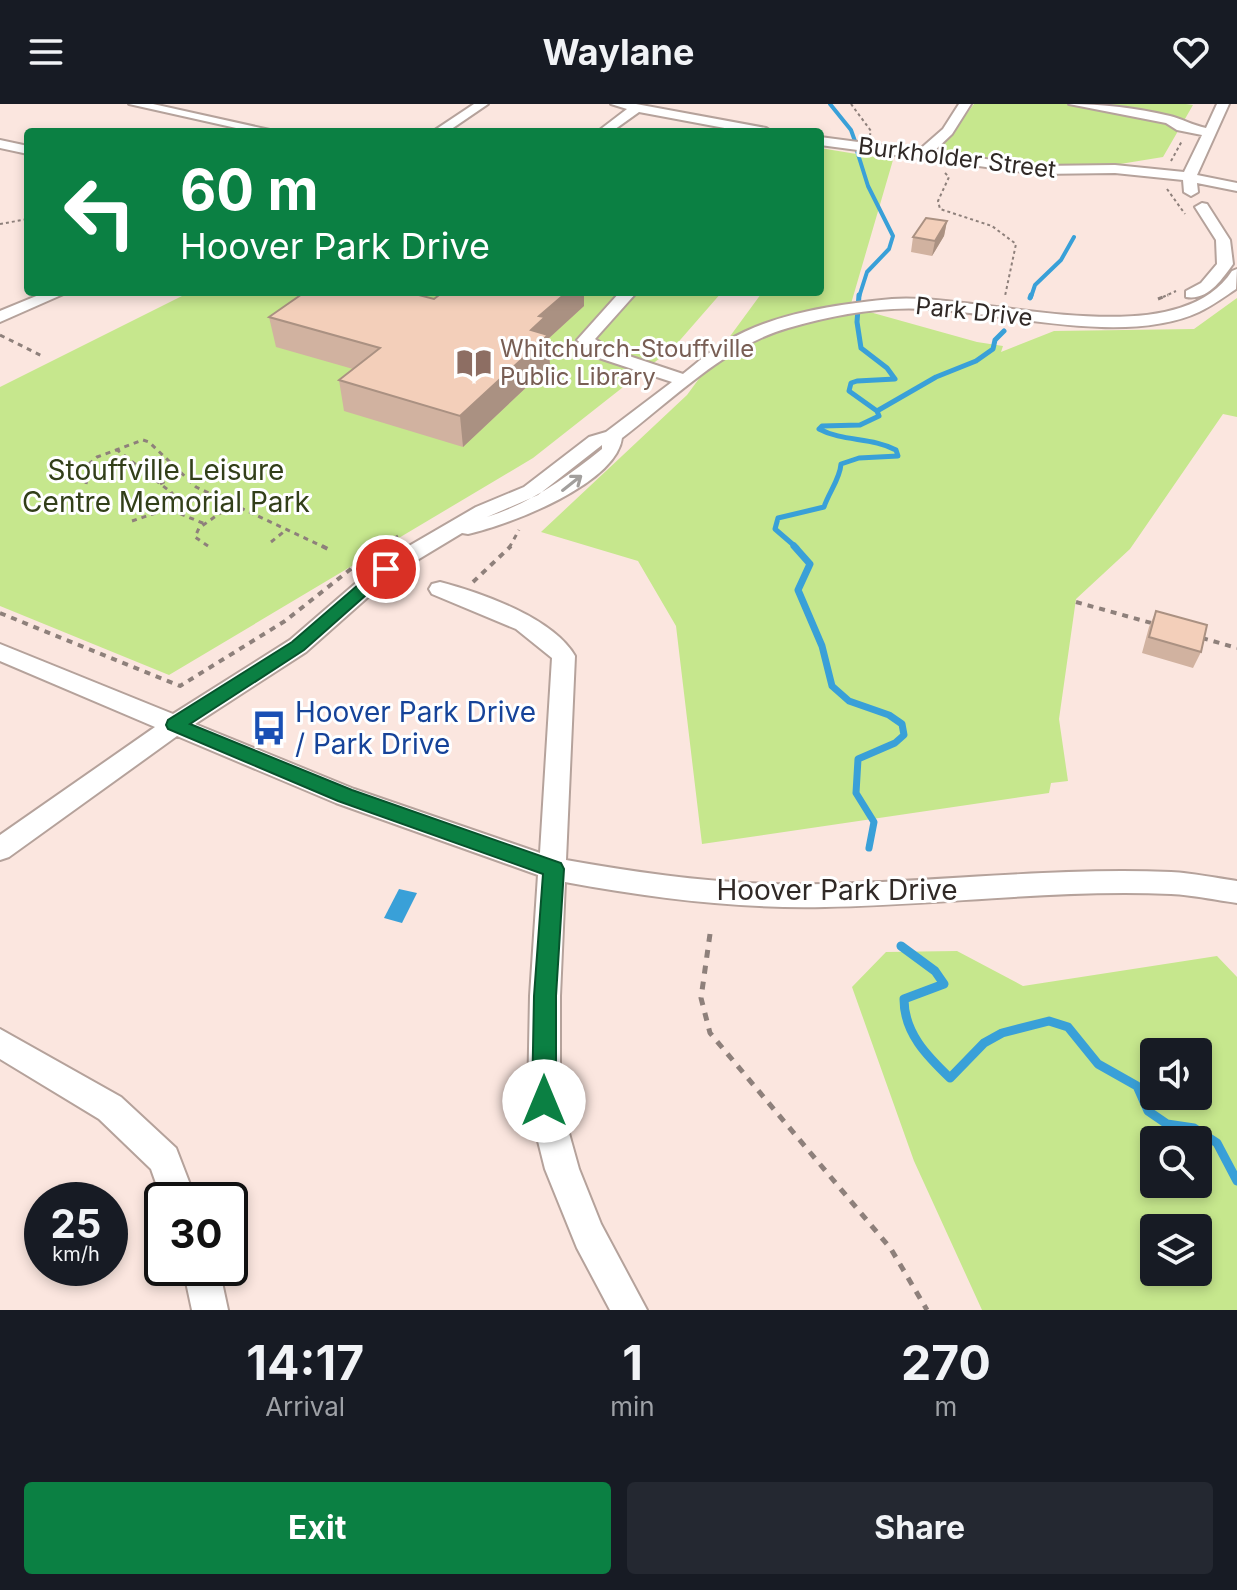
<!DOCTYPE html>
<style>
:root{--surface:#171b24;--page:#242831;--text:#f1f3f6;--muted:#9ea1a6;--accent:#0b8043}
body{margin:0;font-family:Inter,sans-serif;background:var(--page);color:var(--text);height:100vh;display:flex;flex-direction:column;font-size:30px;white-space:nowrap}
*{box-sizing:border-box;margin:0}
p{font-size:26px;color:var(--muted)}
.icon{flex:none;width:44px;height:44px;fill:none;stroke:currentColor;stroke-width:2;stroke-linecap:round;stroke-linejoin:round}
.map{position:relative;height:1206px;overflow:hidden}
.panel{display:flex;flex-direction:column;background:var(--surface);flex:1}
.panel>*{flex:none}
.banner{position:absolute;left:24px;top:24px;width:800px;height:168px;border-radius:8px;box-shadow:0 4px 12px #0003;background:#0b8043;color:#fff;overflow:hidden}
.controls{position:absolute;left:1140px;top:934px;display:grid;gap:16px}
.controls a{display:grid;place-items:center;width:72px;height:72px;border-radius:8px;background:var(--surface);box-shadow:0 4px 12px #0003;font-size:40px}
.speed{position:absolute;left:24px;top:1078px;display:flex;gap:16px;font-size:40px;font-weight:700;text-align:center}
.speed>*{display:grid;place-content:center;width:104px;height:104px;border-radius:50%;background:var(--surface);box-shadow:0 4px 12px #0003;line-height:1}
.speed small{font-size:20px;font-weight:400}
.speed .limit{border:4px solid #111;border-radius:12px;background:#fff;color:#111}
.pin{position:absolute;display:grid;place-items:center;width:68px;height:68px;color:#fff;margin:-34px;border:4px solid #fff;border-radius:50%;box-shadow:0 2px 8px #0007}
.me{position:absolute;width:88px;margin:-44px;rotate:0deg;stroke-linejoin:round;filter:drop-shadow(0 0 6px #0008)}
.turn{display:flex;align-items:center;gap:28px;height:168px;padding:0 24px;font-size:36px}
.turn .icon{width:104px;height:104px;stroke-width:2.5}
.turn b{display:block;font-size:56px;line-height:68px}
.eta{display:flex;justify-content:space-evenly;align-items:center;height:136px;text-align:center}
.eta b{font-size:48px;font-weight:700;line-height:56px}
.primary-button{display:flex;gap:16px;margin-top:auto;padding:16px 24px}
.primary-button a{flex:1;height:92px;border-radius:8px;background:var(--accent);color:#fff;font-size:32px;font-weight:700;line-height:92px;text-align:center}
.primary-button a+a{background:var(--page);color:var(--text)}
header{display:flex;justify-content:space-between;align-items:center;height:104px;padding:0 24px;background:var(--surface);font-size:36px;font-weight:700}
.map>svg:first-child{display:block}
.green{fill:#c6e78d;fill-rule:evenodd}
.water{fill:#39a0d8}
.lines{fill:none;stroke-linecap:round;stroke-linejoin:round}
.stream-far3{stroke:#39a0d8;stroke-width:4}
.stream-far2{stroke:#39a0d8;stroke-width:5}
.stream-far1{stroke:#39a0d8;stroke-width:7}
.stream{stroke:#39a0d8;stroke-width:9}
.minor-casing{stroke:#b5a29b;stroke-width:4}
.path-far3{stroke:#8e807b;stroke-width:2;stroke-dasharray:3 3;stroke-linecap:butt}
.path-far2{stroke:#8e807b;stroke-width:3;stroke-dasharray:5 5;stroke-linecap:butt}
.path-far1{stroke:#8e807b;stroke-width:4;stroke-dasharray:6 6;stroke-linecap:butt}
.path{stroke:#8e807b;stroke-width:5;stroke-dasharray:8 8;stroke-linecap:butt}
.minor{fill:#fff;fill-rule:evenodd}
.wall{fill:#d1b2a0}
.shaded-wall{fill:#aa9182}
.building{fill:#f3cfba;stroke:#aa9182;stroke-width:2}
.oneway{stroke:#a29f9d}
.route{fill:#0b8043;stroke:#07532c;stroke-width:2}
.labels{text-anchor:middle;stroke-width:6;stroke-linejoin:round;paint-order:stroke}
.far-street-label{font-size:24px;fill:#302926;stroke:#fff}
.far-education-label{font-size:24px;fill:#785e54;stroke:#fff;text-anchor:start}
.park-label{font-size:28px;fill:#323f19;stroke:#fff}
.transit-label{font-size:28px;fill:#164399;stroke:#fff;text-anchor:start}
.street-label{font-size:28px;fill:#302926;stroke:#fff}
</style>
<header><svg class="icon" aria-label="menu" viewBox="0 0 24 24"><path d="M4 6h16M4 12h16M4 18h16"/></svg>Waylane<svg class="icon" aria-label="heart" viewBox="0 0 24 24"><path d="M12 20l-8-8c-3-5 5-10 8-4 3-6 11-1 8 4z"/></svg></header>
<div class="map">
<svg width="1237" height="1206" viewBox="0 0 1237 1206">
<rect width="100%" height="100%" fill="#fbe6df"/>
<path class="green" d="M 974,0 L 1186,0 L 1193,1 L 1163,53 L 1114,61 L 1041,62 L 940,45 Z
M 820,44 L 893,56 L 848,210 L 866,207 L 977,238 L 1003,242 L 1001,248 L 1054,227 L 1194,225 L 1237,194 L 1237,313 L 1223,310 L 1130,445 L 1076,495 L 1059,615 L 1068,677 L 1051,679 L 1049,689 L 702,740 L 676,522 L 638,457 L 541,428 L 687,291 L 761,190 L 757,188 L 820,188 Z
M 190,188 L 722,188 L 674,243 L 533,354 L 169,571 L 0,502 L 0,283 Z
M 957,847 L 1023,882 L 1217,852 L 1237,873 L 1237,1206 L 982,1206 L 914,1057 L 852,883 L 886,848 ZM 1154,948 L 1198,948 L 1198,992 L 1154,992 ZM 1154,1036 L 1198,1036 L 1198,1080 L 1154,1080 ZM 1154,1124 L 1198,1124 L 1198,1168 L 1154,1168 Z"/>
<path class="water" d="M 399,785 L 417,789 L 402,819 L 384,814 Z"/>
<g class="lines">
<path class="stream-far3" d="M 830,0 L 851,26 L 856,40
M 857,47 L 868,82 L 893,132 L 889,145 L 867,168 L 859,193
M 1031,193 L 1035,181 L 1061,156 L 1074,133"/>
<path class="stream-far2" d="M 859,191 L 857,218 L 861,244 L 887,264 L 895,275 L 857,277 L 851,279 L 849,287 L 877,307
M 1030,194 L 1031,191
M 797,444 L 775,425 L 778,414 L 824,403 C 829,388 840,375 841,360 L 859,354 L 898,352 L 896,346 C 872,333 843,338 819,325 L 822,322 L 860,321 L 879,312 L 877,307 L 936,273 L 976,257 L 993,245 L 995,236 L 1004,227"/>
<path class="stream-far1" d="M 794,442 L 810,460 L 798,486 L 822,542 L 832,582 L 849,597 L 889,611 L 902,620 L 904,631 L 895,639 L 858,655 L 856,689 L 874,718 L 869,744"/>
<path class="stream" d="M 901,842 L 935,867 L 944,880 L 904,895 C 904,929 927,952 950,974 L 984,939 L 1002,929 L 1049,917 L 1068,923 L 1098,960 L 1137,982 L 1148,1007 L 1167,1020 L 1194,1024 L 1217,1039 L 1237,1077"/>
<g class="minor-casing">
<path id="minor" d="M 129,0 L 153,0 L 279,28 L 254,28 Z
M 474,0 L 488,0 L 447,28 L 432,28 Z
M 611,0 L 636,0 L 766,24 L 772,28 L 746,28 L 639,8 L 611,28 L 597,28 L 627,5 Z
M 959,0 L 971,0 L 952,30 L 933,48 L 1038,62 L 1115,61 L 1184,68 L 1202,31 L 1177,26 L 1166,19 L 1069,0 C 1102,0 1137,4 1170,12 C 1182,15 1192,21 1206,24 L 1217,0 L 1229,0 L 1197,71 L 1237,79 L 1237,87 L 1197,79 L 1198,88 L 1191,92 L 1184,88 L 1183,76 L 1115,69 L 1038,70 L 820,41 L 820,33 L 919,46 L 943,25 Z
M 0,36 L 28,42 L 28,50 L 0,44 Z
M 1202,99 L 1207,100 L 1230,136 L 1233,160 C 1222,175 1208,197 1186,193 L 1186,187 L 1201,179 L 1217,160 L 1216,136 L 1195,103 Z
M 1237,165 L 1236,185 C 1224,193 1212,202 1199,208 C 1126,242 1005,209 927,205 C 881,202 832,211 788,224 C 725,242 674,294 622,334 C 616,380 509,421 468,430 L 462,429 L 394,470 L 306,548 L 195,620 L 354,685 L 540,749 L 552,554 L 516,525 L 432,490 L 429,485 L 432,480 L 440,478 C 482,489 553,514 575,552 L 566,756 C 651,771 738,783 825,780 C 940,778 1056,763 1171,768 C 1193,769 1215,774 1237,777 L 1237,799 C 1215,796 1193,791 1171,790 C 1056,785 940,801 825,803 C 738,805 651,794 565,778 L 560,892 L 560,997 L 579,1065 L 601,1120 L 647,1206 L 610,1206 L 577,1144 L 545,1065 L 528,997 L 530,892 L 538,771 L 336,699 L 177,632 L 9,753 L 0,756 L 0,731 L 155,623 L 0,557 L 0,540 L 173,610 L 290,536 L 378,460 L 476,403 L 524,383 L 589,333 L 606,328 L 672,278 L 599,254 L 577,236 L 620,188 L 637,188 L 595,235 L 611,246 L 683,270 C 697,259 711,246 727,237 C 774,209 838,200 892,195 C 979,188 1174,255 1232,167 ZM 602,341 L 602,345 C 566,374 531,399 487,413 L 538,391 Z
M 46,188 L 68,188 L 0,218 L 0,207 Z
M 0,925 L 121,993 L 176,1044 L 196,1096 L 162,1096 L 151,1065 L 99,1015 L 0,955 Z
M 183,1164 L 219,1164 L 228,1206 L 192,1206 Z"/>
</g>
<path class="path-far3" d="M 851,0 L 871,27 L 870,31
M 1171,57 L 1182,37
M 945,69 L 949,73 L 938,97 L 940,105 L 992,122 L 1016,140 L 1005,192
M 1167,85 L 1185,110
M 0,120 L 28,115
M 1163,193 L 1176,187"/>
<path class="path-far2" d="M 1158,195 L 1168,191
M 0,231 L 42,252
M 116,345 L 172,389 L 154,399 L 205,420
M 141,365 L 166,354
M 86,380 L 89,360 L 97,353 L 143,336 L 149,338 L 196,383 L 326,444
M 160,380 L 182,369
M 132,417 L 212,390
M 271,438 L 286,426
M 208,442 L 195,433 L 199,424 L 233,400
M 376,444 L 402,430
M 509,444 L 519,426"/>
<path class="path-far1" d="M 322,442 L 330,446
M 473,478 L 511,442
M 1076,498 L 1155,520
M 0,509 L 180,582 L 285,517 L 380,442
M 1202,534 L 1237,544"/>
<path class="path" d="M 710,830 L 701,894 L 710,929 L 891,1145 L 927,1206"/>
<use href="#minor" class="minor"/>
</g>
<path class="wall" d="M 947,117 L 944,132 L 932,152 L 911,148 L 913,133 Z
M 443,188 L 584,188 L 584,202 L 548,235 L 550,261 L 463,343 L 344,307 L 339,276 L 353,265 L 276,243 L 269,213 L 434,195 Z
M 1156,507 L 1201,548 L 1193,564 L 1142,549 L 1149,523 Z"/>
<path class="shaded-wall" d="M 947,117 L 944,132 L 932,152 L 935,137 Z
M 567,188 L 584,188 L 584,202 L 548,235 L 550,261 L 463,343 L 460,312 L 539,212 Z"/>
<path class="building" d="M 926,114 L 947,117 L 935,137 L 913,133 Z
M 305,188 L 407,188 L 434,195 L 443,188 L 567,188 L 539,212 L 545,213 L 531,226 L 548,231 L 460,312 L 339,276 L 380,244 L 269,213 Z
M 1156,507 L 1207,521 L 1201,548 L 1149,533 Z"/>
<defs><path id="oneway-shaft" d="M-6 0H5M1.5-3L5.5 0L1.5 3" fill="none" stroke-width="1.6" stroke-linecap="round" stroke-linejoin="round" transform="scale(2)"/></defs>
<use class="oneway" href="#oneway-shaft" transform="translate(572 379) rotate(-38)"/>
<path class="route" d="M 386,459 L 392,461 L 392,468 L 304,546 L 190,620 L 352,686 L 561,759 L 564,765 L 556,892 L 556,997 L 553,1005 L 544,1008 L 535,1005 L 532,997 L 534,892 L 543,770 L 338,697 L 168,625 L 166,621 L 168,616 L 292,538 L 381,461 Z"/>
<defs>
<g id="library-bare" transform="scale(2.76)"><path d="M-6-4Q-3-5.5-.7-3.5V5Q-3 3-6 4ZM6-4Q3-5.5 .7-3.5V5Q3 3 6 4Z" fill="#8d6e63" stroke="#fff" stroke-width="2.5" paint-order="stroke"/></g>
<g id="bus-bare" transform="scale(2.76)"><path d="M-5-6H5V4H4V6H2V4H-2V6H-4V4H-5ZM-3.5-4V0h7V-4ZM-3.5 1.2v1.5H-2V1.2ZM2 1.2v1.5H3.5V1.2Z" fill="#1a4fb4" stroke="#fff" stroke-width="2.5" paint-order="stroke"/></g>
</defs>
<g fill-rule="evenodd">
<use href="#library-bare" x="474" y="259"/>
<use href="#bus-bare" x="269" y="624"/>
</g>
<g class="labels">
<g class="far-street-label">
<text transform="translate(957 54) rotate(7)" y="8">Burkholder Street</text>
<text transform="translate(974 208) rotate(6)" y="8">Park Drive</text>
</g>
<g class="far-education-label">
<text x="500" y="253">Whitchurch-Stouffville<tspan x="500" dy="28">Public Library</tspan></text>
</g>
<g class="park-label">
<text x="166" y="376">Stouffville Leisure<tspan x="166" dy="32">Centre Memorial Park</tspan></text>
</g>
<g class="transit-label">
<text x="295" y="618">Hoover Park Drive<tspan x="295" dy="32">/ Park Drive</tspan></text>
</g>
<g class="street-label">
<text x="837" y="796">Hoover Park Drive</text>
</g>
</g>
</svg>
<div class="controls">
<a><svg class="icon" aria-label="sound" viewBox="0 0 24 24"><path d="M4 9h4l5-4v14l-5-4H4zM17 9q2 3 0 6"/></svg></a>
<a><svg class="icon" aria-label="search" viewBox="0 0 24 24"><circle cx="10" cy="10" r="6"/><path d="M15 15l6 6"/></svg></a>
<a><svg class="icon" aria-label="layers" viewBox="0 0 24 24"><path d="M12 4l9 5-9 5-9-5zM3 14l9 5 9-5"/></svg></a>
</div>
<div class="speed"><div>25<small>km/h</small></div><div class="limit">30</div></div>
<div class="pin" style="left:386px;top:465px;background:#d93025"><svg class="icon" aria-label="arrive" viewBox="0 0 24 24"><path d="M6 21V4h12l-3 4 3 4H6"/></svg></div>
<svg class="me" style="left:544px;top:997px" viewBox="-20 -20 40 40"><circle r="19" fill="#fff"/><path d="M0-13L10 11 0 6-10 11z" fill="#0b8043"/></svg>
<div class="banner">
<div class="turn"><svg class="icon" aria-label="left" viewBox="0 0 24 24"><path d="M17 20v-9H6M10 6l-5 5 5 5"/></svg><div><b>60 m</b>Hoover Park Drive</div></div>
</div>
</div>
<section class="panel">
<div class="eta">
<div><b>14:17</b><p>Arrival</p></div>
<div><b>1</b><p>min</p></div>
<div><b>270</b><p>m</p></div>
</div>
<div class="primary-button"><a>Exit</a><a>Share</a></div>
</section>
